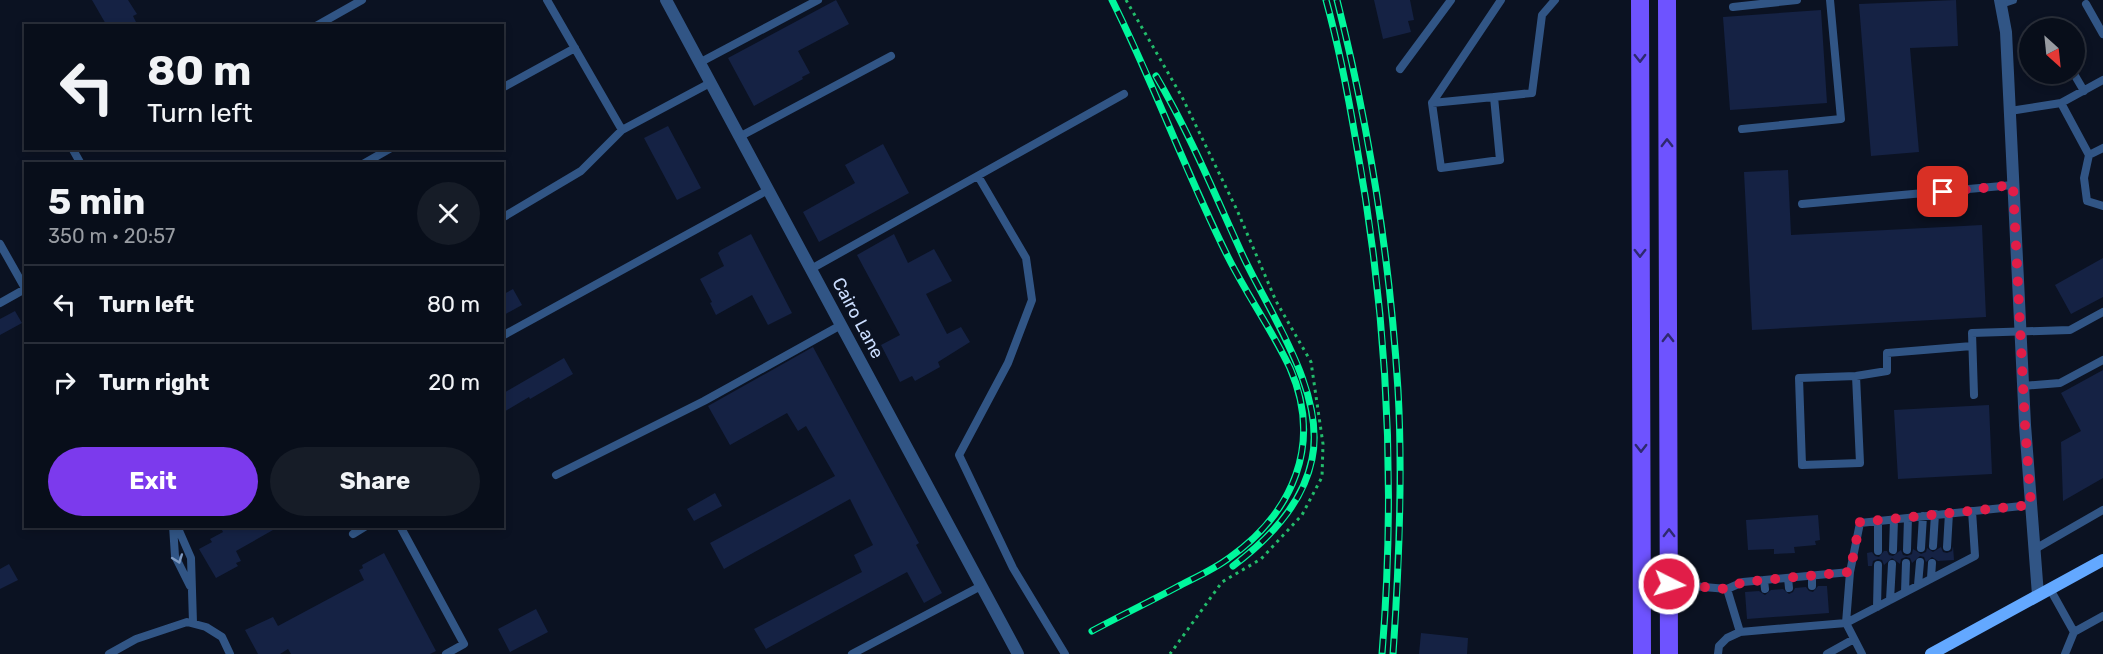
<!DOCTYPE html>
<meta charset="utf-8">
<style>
:root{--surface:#080e1a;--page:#161c27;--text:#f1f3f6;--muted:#989ca2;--line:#292e39;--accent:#7c3aed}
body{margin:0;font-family:Rubik,sans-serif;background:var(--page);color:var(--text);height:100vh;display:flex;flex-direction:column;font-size:22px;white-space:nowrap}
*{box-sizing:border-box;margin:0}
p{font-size:20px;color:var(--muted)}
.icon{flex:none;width:33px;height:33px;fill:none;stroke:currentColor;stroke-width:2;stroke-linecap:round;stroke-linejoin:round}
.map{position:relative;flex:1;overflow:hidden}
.side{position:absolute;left:24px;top:162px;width:480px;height:366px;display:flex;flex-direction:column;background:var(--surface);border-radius:0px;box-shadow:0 3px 9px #0003,0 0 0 2px var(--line)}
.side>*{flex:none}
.guide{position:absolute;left:24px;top:24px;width:480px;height:126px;border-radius:0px;box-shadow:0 3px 9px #0003,0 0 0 2px var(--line);background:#080e1a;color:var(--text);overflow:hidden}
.needle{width:39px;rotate:153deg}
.fabs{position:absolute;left:2019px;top:18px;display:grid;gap:12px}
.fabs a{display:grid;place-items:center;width:66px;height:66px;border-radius:50%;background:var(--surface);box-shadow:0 3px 9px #0003,0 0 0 2px var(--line);font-size:30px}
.pin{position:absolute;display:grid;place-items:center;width:51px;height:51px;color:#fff;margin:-26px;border-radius:12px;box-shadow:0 3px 9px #0006}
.me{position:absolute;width:66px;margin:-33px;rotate:95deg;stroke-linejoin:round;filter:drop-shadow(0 0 4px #0008)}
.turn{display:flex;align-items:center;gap:21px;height:126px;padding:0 24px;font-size:27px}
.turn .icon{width:78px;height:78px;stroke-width:2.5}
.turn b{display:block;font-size:42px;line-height:51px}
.round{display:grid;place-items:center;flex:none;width:63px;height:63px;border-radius:32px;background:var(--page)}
.headline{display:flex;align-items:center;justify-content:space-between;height:102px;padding:0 24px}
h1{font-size:36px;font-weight:700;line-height:45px}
.cta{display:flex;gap:12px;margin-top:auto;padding:12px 24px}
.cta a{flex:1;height:69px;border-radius:36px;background:var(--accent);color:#fff;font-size:24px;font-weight:700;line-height:69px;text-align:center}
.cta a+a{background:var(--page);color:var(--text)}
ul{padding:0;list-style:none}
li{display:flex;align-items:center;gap:18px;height:78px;padding:0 24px;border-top:2px solid var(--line)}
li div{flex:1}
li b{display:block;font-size:22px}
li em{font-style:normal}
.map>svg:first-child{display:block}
.building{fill:#152244}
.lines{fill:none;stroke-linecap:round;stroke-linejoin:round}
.path{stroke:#22bc6b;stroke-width:3;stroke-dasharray:3 4.5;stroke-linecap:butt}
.service{stroke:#315585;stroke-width:8}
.minor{stroke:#315585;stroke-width:12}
.secondary{stroke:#63a8ff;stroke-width:12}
.primary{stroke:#6e53ff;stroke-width:18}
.rail-casing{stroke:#00f79c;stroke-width:7}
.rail{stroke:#0b1222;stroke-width:4.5;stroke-dasharray:14;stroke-linecap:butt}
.oneway{stroke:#2e296f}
.oneway2{stroke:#7e9ac2}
.route{stroke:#e11d48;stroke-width:10;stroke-dasharray:0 18}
.labels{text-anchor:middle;stroke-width:6;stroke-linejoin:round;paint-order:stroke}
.street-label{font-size:18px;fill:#ccdeff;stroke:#0b1222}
</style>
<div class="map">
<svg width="2103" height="654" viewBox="0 0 2103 654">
<rect width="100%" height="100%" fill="#0b1222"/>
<path class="building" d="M 92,0 L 128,0 L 137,14 L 133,16 L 138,26 L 107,26 Z
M 836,0 L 849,24 L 798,51 L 810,73 L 802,77 L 803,79 L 754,106 L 728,58 Z
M 1374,0 L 1410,0 L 1414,20 L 1408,21 L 1411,32 L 1383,39 Z
M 1956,0 L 1958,46 L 1910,48 L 1919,152 L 1871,156 L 1859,4 Z
M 1821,10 L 1827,103 L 1730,110 L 1723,17 Z
M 668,126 L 701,188 L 677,200 L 644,138 Z
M 883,144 L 909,193 L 819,242 L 803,212 L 855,183 L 845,165 Z
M 1788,170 L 1791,235 L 1982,225 L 1986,317 L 1752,330 L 1744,172 Z
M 751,234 L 792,313 L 768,325 L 752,295 L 716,315 L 710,303 L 712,302 L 700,279 L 724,266 L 718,253 L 721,250 Z
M 894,234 L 908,263 L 934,249 L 952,281 L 926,294 L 947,334 L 961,327 L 970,342 L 938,362 L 940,367 L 915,381 L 912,376 L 900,382 L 881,345 L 900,335 L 857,255 Z
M 2103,258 L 2103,297 L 2071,314 L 2055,285 Z
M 513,289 L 522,305 L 502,316 L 502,295 Z
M 15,311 L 22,323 L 0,335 L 0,319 Z
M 813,347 L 919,543 L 916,545 L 942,593 L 924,603 L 907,572 L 766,649 L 754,629 L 862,572 L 854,555 L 873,545 L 850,499 L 724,569 L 710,543 L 835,476 L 806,426 L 798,431 L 787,413 L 730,445 L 708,406 Z
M 564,358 L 573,374 L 530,399 L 529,397 L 502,413 L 502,394 Z
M 2103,370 L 2103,478 L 2063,501 L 2061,442 L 2081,431 L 2061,393 Z
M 1989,405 L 1992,474 L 1898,479 L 1894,410 Z
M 715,493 L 722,506 L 694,521 L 687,509 Z
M 1818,515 L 1820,540 L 1815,541 L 1816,545 L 1794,547 L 1795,553 L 1774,554 L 1774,549 L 1748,550 L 1746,520 Z
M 220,526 L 280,526 L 236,551 L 241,561 L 236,563 L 238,566 L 216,578 L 199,549 L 212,542 L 210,539 L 223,532 Z
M 1953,546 L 1954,560 L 1938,561 L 1932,557 L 1926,562 L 1924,557 L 1920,556 L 1912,563 L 1910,558 L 1906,557 L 1901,559 L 1900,564 L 1892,558 L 1884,565 L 1882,560 L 1878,559 L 1873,561 L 1872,566 L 1868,566 L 1867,553 L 1872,552 L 1875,556 L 1879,557 L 1884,551 L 1887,551 L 1889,555 L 1893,556 L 1901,550 L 1903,555 L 1907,556 L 1912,554 L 1913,549 L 1921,554 L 1926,552 L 1927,548 L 1933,552 L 1941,547 L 1943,552 L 1947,553 L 1952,551 Z
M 384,553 L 436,651 L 430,654 L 291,654 L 288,649 L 280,654 L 258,654 L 245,630 L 273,617 L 278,626 L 364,580 L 359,570 L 363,568 L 362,565 Z
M 9,564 L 18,580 L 0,589 L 0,569 Z
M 1818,586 L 1827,586 L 1829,613 L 1747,619 L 1745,592 L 1759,591 L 1765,595 L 1771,590 L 1783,589 L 1789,594 L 1793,592 L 1795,588 L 1806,587 L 1809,591 L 1813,592 Z
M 536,609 L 548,632 L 510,652 L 498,629 Z
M 1421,633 L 1468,638 L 1467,654 L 1419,654 Z"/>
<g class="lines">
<path class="path" d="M 1126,0 L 1182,97 L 1237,210 L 1276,301 L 1311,362 L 1323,444 L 1322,477 L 1302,515 L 1261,559 L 1222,582 L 1170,654"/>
<path class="service" d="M 547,0 L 622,130 L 710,83
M 2001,4 L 2013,0
M 2086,4 L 2103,34
M 1733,7 L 1797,0
M 2047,23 L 2050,28
M 316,26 L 362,0
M 699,63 L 818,0
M 1400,69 L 1451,0
M 2074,74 L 2084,91
M 502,88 L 575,48
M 1494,97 L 1532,93 L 1542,15 L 1555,0
M 1432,103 L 1494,97 L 1500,160 L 1441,168 L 1432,103 L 1501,0
M 2061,103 L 2089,155 L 2103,148
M 2010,111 L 2061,103 L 2103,80
M 1742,129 L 1841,119 L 1830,0
M 739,137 L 891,56
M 72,148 L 81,164
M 2089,155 L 2084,178 L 2087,201 L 2103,206
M 363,164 L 391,148
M 978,176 L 1026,258 L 1032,300 L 1008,363 L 959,455 L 1013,568 L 1065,654
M 1802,204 L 2013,185
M 502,218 L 581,171 L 622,130
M 0,244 L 26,290
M 811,269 L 1124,94
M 0,303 L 25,289
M 502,336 L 768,190
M 1856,376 L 1860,463 L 1802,465 L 1799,378 L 1856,376 L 1887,371 L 1887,353 L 1972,346
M 2023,386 L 2060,383 L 2103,360
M 1974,395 L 1972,333 L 2070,330 L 2103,312
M 556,475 L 704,401 L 841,325
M 173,526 L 175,556 L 190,586
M 177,526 L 191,558 L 193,623
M 400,526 L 464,644 L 446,654
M 353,534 L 366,526
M 1933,546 L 1935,514
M 1947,547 L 1949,513
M 1921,548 L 1923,516
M 2035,549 L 2103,510
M 1893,550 L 1894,519
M 1907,550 L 1908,518
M 1878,551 L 1878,521
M 1812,576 L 1812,586
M 1788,578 L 1789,588
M 1931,578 L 1932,563
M 1764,580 L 1765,589
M 1669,584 L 1727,589 L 1743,582 L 1850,572 L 1860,523 L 2031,505
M 1918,585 L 1920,562
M 1727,589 L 1740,632 L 1846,623 L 1862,654
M 2050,589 L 2074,632 L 2103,616
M 1905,592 L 1906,563
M 1890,600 L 1892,564
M 1877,607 L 1878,565
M 1846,623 L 1975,556 L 1972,511
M 1846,623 L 1850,572
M 109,654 L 136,639 L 187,622 L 206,627 L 222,637 L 230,654
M 852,654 L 981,586
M 1718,654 L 1719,646 L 1727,638 L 1740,632
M 1827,654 L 1854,639
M 2065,654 L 2074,632"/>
<path class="minor" d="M 666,0 L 1018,654
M 2000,0 L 2006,32 L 2025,425 L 2038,595"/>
<path class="secondary" d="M 1931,654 L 2103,560"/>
<path class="primary" d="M 1640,0 L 1642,654
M 1667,0 L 1669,654"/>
<g class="rail-casing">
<path id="rail" d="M 1326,0 C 1339,47 1348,94 1356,142 C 1387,311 1396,483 1382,654
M 1337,0 C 1369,127 1390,259 1398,390 C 1403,478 1399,567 1393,654
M 1156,76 C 1190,134 1215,195 1243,256 C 1270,314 1326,393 1312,459 C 1303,504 1269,539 1233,566
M 1092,631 C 1120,616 1149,602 1177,587 C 1194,578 1213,570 1229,558 C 1293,513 1323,444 1290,368 C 1272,330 1247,295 1228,257 C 1186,173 1154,84 1112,0"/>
</g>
<use href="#rail" class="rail"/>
</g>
<defs><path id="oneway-chevron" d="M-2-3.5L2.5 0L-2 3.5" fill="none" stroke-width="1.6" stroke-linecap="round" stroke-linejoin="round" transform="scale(1.5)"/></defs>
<g class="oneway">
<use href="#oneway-chevron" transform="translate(1640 58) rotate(89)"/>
<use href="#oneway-chevron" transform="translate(1667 143) rotate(-90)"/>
<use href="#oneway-chevron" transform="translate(1640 253) rotate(90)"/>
<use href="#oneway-chevron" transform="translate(1668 338) rotate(-90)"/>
<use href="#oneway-chevron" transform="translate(1641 448) rotate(90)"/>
<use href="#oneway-chevron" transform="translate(1669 533) rotate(-90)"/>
</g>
<use class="oneway2" href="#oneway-chevron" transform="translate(178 559) rotate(70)"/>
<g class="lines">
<path class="route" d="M 1669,584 L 1727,589 L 1743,582 L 1850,572 L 1860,522 L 2031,505 L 2025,425 L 2013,185 L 1943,192"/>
</g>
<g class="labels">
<g class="street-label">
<text transform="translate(858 318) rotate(62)" y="6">Cairo Lane</text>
</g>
</g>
</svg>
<div class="fabs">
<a><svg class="needle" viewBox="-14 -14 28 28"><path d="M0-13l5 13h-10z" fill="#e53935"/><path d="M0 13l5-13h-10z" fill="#989ca2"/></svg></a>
</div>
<div class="pin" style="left:1943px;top:192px;background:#d93025"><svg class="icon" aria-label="arrive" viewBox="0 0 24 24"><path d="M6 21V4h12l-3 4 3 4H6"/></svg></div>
<svg class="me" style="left:1669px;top:584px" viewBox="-20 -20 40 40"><circle r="17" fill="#e11d48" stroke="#fff" stroke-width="3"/><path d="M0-11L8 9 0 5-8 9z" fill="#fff"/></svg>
<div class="guide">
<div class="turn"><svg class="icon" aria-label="left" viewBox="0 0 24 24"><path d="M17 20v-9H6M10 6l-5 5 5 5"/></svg><div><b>80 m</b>Turn left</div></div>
</div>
<section class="side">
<div class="headline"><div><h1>5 min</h1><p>350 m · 20:57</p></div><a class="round"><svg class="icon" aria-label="close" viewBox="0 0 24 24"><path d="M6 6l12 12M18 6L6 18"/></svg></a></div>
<ul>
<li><svg class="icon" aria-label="left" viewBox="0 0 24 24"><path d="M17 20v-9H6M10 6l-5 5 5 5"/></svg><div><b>Turn left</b></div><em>80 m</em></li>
<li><svg class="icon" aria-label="right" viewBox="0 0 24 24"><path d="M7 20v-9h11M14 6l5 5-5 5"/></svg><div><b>Turn right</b></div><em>20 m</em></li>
</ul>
<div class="cta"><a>Exit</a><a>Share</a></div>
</section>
</div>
